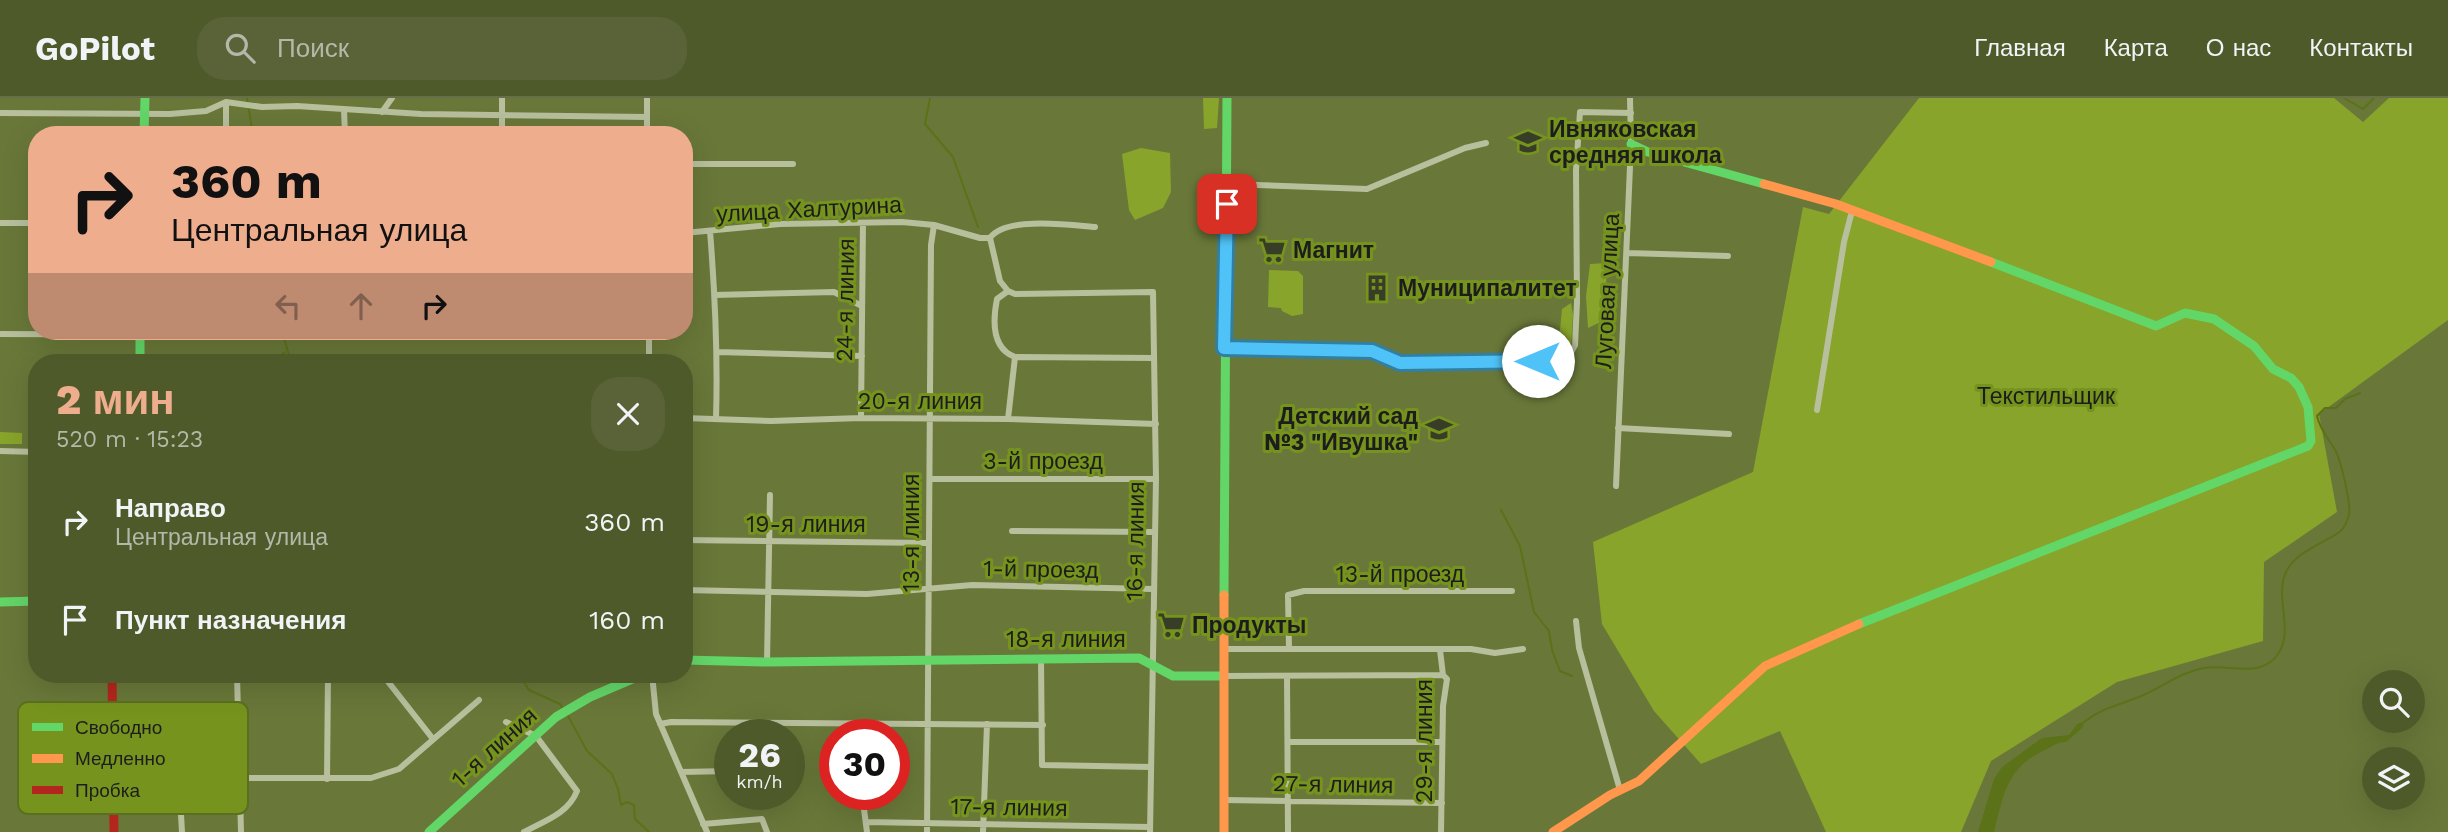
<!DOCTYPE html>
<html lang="ru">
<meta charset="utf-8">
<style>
:root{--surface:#4f5a2b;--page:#596337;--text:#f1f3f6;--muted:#b3b9a9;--line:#666f47;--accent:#eead8d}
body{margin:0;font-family:"Work Sans",sans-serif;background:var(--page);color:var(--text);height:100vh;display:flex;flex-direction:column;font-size:26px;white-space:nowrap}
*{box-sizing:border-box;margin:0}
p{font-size:23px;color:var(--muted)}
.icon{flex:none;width:38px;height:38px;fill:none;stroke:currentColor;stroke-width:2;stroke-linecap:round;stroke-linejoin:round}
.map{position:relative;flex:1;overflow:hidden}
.drawer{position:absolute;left:28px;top:256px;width:665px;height:329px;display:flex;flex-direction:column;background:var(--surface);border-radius:28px;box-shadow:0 7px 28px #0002}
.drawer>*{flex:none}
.banner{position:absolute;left:28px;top:28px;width:665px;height:214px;border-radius:28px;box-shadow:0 7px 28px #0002;background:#eead8d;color:#111;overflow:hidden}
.fabs{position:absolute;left:2362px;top:572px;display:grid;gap:14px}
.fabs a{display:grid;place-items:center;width:63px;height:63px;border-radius:50%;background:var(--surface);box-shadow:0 7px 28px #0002;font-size:35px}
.speed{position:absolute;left:714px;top:621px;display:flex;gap:14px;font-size:35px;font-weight:700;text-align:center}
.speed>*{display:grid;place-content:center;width:91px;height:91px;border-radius:50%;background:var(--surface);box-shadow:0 7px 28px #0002;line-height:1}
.speed small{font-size:18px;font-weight:400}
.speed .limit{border:10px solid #d22;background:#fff;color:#111}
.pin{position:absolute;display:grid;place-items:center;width:60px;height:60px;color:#fff;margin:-30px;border-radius:14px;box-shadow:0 4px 10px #0006}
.me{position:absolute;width:77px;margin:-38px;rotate:270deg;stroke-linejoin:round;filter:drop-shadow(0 0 5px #0008)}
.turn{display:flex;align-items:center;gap:24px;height:147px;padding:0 28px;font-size:32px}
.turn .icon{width:91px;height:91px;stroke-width:2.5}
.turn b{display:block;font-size:49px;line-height:60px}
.lanes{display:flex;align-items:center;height:66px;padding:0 28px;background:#0003;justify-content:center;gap:35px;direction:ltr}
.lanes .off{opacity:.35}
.round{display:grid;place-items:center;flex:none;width:74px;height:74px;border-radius:28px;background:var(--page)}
.summary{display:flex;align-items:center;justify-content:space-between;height:119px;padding:0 28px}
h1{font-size:42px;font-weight:800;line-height:52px;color:var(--accent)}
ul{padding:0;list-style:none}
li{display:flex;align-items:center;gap:21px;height:98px;padding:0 28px}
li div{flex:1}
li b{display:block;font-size:26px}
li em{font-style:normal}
header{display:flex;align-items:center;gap:42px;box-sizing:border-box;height:98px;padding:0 35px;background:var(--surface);border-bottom:2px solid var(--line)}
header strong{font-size:33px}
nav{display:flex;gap:38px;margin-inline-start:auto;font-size:24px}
.search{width:490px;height:63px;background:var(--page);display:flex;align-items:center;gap:18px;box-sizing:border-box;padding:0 24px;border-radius:28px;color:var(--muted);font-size:26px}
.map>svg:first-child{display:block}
.green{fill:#88a42a}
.water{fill:#5b7218}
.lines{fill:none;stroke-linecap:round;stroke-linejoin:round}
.stream{stroke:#5b7218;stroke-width:2}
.street{stroke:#b7bf9d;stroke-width:6}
.fast{stroke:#63d668;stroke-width:9}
.slow{stroke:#ff974d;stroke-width:9}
.jam{stroke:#b3261e;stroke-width:9}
.route-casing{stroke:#337fa1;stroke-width:18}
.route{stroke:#4fc3f7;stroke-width:12}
.labels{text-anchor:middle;stroke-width:6;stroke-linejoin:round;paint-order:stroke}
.poi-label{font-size:23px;font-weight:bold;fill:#1d1d1d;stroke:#76931e;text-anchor:start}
.street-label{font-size:23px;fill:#1d1d1d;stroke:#76931e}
.park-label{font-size:23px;fill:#1c1d1b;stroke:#76931e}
.key{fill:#76931e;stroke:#5b701e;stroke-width:2}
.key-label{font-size:19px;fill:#1d1d1d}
</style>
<header>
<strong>GoPilot</strong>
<div class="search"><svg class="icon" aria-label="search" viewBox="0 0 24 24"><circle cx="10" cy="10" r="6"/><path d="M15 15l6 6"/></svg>Поиск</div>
<nav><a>Главная</a><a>Карта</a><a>О нас</a><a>Контакты</a></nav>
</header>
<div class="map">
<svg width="2448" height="734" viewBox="0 0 2448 734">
<rect width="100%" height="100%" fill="#697839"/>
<path class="green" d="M 1203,0 L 1219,0 L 1217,30 L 1204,31 Z
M 1919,0 L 2334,0 L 2363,24 L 2389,0 L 2448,0 L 2448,222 L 2319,316 L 2337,414 L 2264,464 L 2263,543 L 2117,584 L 1991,663 L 1961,734 L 1826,734 L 1780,633 L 1701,666 L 1654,613 L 1602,526 L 1593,444 L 1753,374 L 1803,109 L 1829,116 Z
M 1141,50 L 1170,55 L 1171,94 L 1163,110 L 1135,122 L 1129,112 L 1122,56 Z
M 1606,165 L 1607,221 L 1588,230 L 1586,198 L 1590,166 Z
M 1269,172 L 1298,173 L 1303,178 L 1303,216 L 1292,218 L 1282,213 L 1281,210 L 1268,209 Z
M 1571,205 L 1573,217 L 1571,249 L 1566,251 L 1559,242 L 1562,211 Z
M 0,334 L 22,335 L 22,346 L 0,346 Z"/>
<path class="water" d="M 2085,623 L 2082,630 L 2066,644 C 2057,644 2053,648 2045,652 C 2006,670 2004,696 1994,734 L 1978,734 L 1994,681 L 2002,669 L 2042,640 L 2069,637 L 2077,626 Z"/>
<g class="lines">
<path class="stream" d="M 247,0 L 253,37
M 930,0 L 925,26 L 953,59 L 978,129
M 2344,0 L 2363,11 L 2374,0
M 282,233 L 291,264
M 272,264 L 285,254
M 1501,412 L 1520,448 L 1534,514 L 1549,533 L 1552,552 L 1560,573 L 1572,578
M 519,576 L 529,592 L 560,606 L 563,611
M 568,618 L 587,653 L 612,676 L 618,691 L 621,707 L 627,704 L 634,707 L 635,721 L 649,734
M 2084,624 C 2105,608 2118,608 2141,598 C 2163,589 2180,574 2204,570 C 2229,565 2260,582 2278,556 C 2295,532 2273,497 2287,472 C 2297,454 2321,446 2338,435 C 2343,432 2347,424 2349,417 C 2351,406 2341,361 2334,350 C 2327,339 2320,331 2317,318 L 2325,310 L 2336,310 L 2345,301 L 2360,295"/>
<path class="street" d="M 344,11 L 345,37
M 382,14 L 392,0
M 0,15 L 170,16 L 206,13 L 226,4 L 262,9 L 297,8 L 421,16 L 647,19
M 226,37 L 226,4
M 502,37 L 502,0
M 647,37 L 647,0
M 684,66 L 793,66
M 1228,86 L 1367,91 L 1465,50 L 1486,45
M 0,125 L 37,125
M 710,133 C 715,196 718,258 716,320
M 684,135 L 780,126 L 902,124 L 934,127
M 990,140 L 1000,183 L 1008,193 L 997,201 C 993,221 991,250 1015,259 L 1008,321
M 1627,155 L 1728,158
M 1008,193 L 1015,196 L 1153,194 L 1156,381 L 1150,734
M 715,197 L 834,194 L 862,208
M 347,233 L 347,235 L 501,239 L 501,233
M 649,233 L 649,264
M 0,236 L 207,237
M 1224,250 L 1372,253 L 1400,265 L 1479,266 L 1567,262 L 1575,247 L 1577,204 L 1576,72 L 1580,14 L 1631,15
M 717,254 L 862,258
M 1015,259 L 1154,260
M 1817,312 L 1844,144 L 1852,113
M 684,320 L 771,323 L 861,320 L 1008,321 L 1156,326
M 861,320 L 863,125
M 1618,330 L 1729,336
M 0,353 L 37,354
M 930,381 L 1156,381
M 1616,388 L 1631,46 L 1630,0
M 1012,433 L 1154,434
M 684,442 L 928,445
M 684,492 L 867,496 L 972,487 L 1153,491
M 1576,523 L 1579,550 L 1620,692
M 1223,551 L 1471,551 L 1495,555 L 1523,551
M 1289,551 L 1288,497 L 1304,493 L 1512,493
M 1440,552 L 1443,577 L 1447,581 L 1443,608 L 1441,734
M 1041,560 L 1042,667 L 1151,669
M 767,564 L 770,397
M 237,576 L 241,734
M 382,576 L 433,641
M 652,576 L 656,616 L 707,734
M 1223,578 L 1443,577
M 1287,578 L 1288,734
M 506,624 L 536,638 L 577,693 C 568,716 544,723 524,734
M 660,626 L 671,624 L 1043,627
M 861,637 L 861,625
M 1288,644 L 1442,644
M 681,674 L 730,673
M 327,681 L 328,576
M 179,682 L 182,734
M 114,686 L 240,680 L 371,680 L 399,671 L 479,602
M 862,696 L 867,734
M 1224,702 L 1442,705
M 867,724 L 1150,729
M 703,726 L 762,721 L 767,734
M 927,734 L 931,147 L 934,127 L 980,140 L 990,140 C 1005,118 1071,127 1095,129
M 983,734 L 987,626"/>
<path class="fast" d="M 144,37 L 145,0
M 1631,46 L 1648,54 L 1764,86
M 140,233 L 140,264
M 1224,497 L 1227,0
M 0,504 L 37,503
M 1859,526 L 2308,348 L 2311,343 L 2308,309 L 2299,289 L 2291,280 L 2273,271 L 2254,248 L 2214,221 L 2185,215 L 2156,228 L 1991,164
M 684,562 L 767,564 L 1139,560 L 1173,578 L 1223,578
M 429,734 L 556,619 L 590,599 L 644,576"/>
<path class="slow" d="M 1764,86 L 1836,106 L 1991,164
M 1224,497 L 1224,734
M 1553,734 L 1610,697 L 1639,683 L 1765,568 L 1859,526"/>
<path class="jam" d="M 112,576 L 114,734"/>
</g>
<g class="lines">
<g class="route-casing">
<path id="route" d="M 1227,106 L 1224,250 L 1372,253 L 1400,265 L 1538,263"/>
</g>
<use href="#route" class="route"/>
</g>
<defs>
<g id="school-bare" transform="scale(2.1)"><path d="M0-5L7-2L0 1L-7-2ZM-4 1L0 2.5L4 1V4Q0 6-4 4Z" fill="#383d27" stroke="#76931e" stroke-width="2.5" paint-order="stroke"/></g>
<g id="supermarket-bare" transform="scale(2.1)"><path d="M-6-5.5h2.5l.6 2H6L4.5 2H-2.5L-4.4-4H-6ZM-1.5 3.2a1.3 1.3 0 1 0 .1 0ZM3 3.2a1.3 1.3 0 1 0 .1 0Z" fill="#383d27" stroke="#76931e" stroke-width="2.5" paint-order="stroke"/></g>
<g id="building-bare" transform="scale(2.1)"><path d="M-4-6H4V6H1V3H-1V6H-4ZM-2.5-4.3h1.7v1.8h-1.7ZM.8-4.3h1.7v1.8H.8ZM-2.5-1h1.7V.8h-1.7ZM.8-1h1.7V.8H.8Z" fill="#383d27" stroke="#76931e" stroke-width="2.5" paint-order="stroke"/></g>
</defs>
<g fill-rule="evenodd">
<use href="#school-bare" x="1528" y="44"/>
<use href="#supermarket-bare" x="1272" y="152"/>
<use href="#building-bare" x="1377" y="190"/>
<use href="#school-bare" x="1439" y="331"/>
<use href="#supermarket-bare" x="1171" y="527"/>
</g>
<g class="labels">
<g class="poi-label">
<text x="1549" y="39">Ивняковская<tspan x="1549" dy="26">средняя школа</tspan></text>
<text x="1293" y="160">Магнит</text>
<text x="1398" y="198">Муниципалитет</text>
<text x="1418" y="326" text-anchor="end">Детский сад<tspan x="1418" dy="26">№3 "Ивушка"</tspan></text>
<text x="1192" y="535">Продукты</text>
</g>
<g class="street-label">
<text transform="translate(809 111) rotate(-3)" y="8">улица Халтурина</text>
<text transform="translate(1607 193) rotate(-87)" y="8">Луговая улица</text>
<text transform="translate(845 202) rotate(-89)" y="8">24-я линия</text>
<text x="920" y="311">20-я линия</text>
<text x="1043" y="371">3-й проезд</text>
<text x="806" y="434">19-я линия</text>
<text transform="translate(911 435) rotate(-90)" y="8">13-я линия</text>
<text transform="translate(1135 443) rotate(-89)" y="8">16-я линия</text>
<text transform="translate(1041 471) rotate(1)" y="8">1-й проезд</text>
<text x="1400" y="484">13-й проезд</text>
<text x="1066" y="549">18-я линия</text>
<text transform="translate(1424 643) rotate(-90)" y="8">29-я линия</text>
<text transform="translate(494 649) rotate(-42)" y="8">1-я линия</text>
<text transform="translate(1333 686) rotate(1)" y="8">27-я линия</text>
<text transform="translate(1009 709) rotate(1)" y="8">17-я линия</text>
</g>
<g class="park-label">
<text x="2046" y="306">Текстильщик</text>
</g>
</g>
<rect x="18" y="604" width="230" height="112" rx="10" class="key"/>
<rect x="32" y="625" width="31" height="8" fill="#63d668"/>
<rect x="32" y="656" width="31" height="9" fill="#ff974d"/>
<rect x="32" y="688" width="31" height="8" fill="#b3261e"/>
<g class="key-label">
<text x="75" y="636">Свободно</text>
<text x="75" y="667">Медленно</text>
<text x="75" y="699">Пробка</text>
</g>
</svg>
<div class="fabs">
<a><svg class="icon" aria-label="search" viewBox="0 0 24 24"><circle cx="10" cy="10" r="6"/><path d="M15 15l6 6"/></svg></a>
<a><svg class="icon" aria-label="layers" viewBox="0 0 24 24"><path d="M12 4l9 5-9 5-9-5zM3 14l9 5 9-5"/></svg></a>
</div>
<div class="speed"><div>26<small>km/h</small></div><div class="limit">30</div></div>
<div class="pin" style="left:1227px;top:106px;background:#d93025"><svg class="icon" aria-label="arrive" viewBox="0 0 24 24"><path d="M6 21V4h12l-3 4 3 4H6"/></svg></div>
<svg class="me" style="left:1538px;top:263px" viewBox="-20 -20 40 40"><circle r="19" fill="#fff"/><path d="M0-13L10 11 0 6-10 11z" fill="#4fc3f7"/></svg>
<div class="banner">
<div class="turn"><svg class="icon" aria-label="right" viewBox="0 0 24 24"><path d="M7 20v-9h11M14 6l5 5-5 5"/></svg><div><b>360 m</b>Центральная улица</div></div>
<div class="lanes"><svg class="icon off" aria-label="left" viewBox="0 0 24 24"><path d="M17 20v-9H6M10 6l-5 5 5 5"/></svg><svg class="icon off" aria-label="ahead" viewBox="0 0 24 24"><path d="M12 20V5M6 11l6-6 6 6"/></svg><svg class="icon" aria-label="right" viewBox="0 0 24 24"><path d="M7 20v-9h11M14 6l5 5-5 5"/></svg></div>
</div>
<section class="drawer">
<div class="summary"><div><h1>2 мин</h1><p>520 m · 15:23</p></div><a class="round"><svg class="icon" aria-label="close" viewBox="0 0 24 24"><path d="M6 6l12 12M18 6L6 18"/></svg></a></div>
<ul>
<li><svg class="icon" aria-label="right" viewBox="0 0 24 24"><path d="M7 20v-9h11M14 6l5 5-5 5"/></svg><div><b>Направо</b><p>Центральная улица</p></div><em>360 m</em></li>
<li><svg class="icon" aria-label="arrive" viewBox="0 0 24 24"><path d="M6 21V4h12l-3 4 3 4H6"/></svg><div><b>Пункт назначения</b></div><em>160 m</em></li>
</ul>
</section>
</div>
